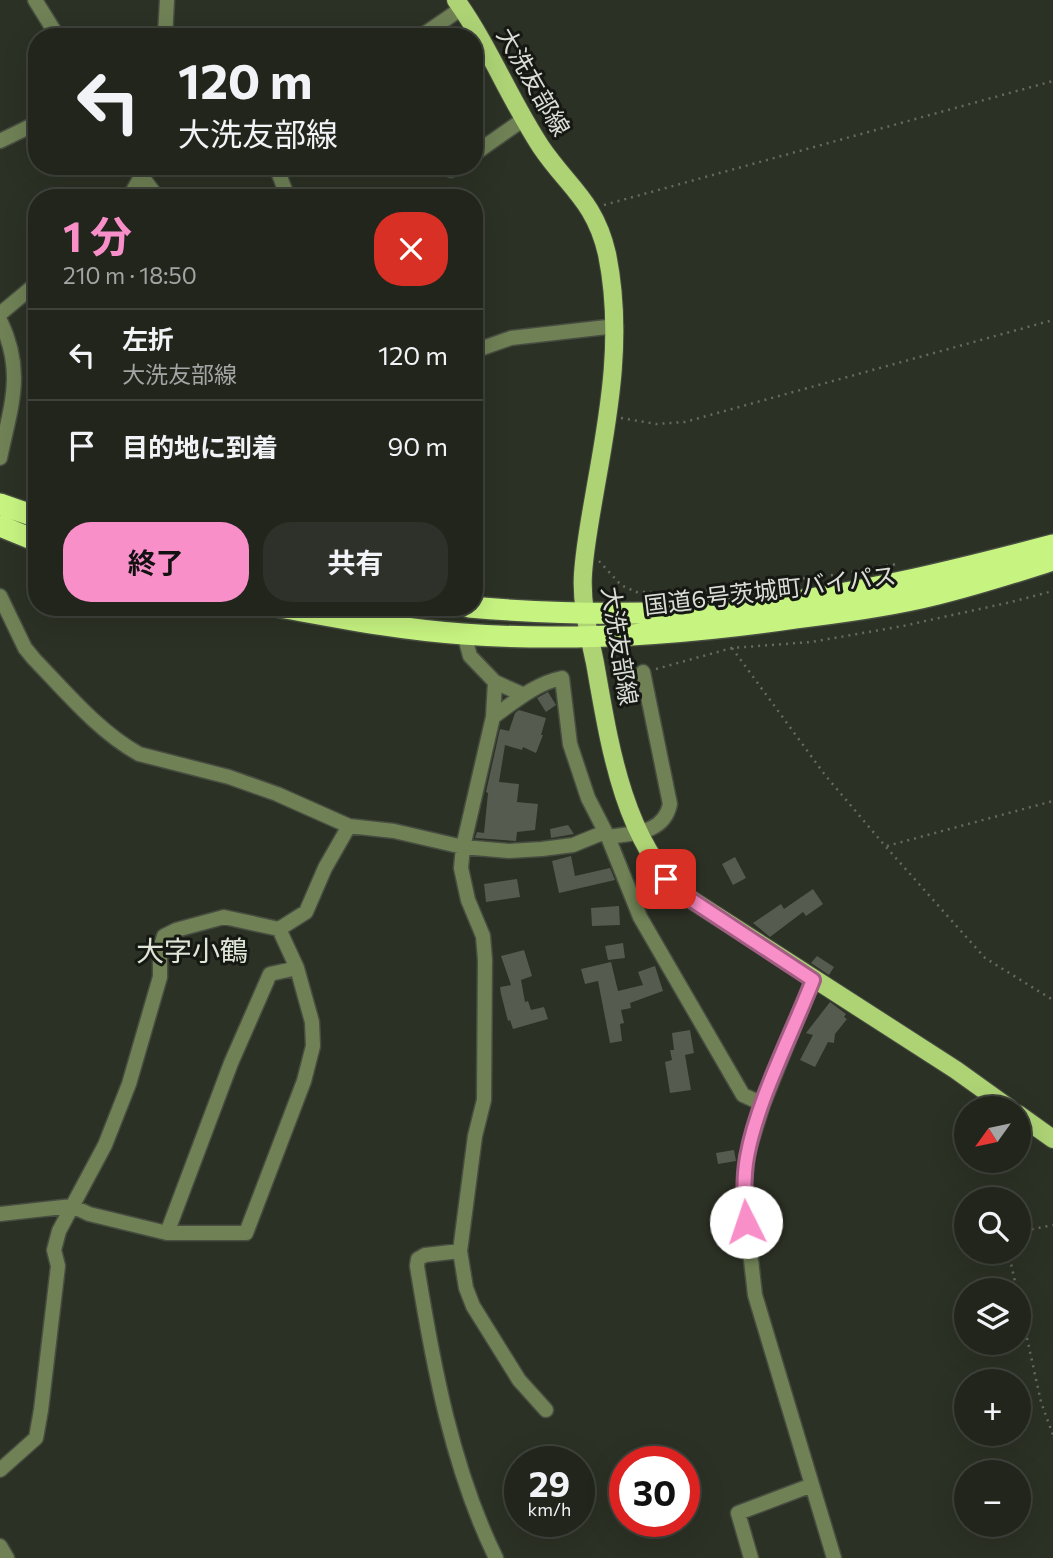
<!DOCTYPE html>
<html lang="ja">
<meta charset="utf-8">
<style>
:root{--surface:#21251c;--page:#2d3129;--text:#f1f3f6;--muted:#a2a5a3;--line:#3e423b;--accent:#f98fc9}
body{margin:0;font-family:Commissioner,"Noto Sans JP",sans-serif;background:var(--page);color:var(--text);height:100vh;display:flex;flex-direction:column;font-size:26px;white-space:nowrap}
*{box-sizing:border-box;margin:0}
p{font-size:23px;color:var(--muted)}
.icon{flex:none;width:38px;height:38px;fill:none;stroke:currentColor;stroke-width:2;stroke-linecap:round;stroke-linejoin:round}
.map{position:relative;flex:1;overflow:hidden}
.panel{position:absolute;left:28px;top:189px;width:455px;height:427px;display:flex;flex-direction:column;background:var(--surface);border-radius:28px;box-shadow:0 7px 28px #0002,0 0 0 2px var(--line)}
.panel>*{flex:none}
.guide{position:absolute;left:28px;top:28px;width:455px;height:147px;border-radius:28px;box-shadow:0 7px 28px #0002,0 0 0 2px var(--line);background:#21251c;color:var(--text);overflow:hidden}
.needle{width:46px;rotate:237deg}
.fabs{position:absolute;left:954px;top:1096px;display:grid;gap:14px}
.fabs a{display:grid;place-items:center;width:77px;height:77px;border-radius:50%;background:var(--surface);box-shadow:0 7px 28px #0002,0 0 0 2px var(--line);font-size:35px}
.speed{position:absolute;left:504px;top:1446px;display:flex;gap:14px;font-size:35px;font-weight:700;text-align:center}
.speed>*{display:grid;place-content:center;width:91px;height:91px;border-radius:50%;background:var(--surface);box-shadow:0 7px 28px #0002,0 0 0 2px var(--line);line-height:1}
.speed small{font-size:18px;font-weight:400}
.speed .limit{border:10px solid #d22;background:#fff;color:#111}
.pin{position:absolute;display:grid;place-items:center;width:60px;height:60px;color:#fff;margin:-30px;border-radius:14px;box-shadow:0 4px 10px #0006}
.me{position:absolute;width:77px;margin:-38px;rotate:356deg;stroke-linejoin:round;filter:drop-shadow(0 0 5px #0008)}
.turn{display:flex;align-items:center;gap:24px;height:147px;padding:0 35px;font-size:32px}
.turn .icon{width:91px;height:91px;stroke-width:2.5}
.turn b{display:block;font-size:49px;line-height:60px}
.round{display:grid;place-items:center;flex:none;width:74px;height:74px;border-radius:28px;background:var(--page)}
.head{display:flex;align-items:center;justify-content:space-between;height:119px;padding:0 35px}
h1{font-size:42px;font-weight:700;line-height:52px;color:var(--accent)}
.primary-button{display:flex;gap:14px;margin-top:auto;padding:14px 35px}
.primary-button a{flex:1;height:80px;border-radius:28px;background:var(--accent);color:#111;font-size:28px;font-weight:700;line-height:80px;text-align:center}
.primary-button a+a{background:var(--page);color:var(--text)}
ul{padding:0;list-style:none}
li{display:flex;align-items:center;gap:21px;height:91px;padding:0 35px;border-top:2px solid var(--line)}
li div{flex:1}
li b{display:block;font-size:26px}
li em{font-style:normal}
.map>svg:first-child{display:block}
.building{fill:#555b4e}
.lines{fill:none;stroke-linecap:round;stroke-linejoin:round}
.street-casing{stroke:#484d41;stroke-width:17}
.primary-casing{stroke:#484d41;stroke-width:20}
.highway-casing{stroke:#484d41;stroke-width:24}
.path{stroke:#666a60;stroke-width:2.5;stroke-dasharray:2 5;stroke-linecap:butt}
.street{stroke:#6f8155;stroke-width:14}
.primary{stroke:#aed375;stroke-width:18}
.highway{stroke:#c7f481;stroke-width:21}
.route-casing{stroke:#a25d83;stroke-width:18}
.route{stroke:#f98fc9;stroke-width:12}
.labels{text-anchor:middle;stroke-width:6;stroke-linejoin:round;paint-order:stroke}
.street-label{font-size:24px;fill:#daded6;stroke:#161813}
.quarter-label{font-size:28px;fill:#dfe6d7;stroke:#161813}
</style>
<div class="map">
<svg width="1053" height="1558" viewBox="0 0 1053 1558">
<rect width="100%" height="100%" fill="#2c3125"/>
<path class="building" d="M 548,692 L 556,705 L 546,712 L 537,698 Z
M 519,710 L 546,718 L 541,735 L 543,735 L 536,753 L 523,747 L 522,750 L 505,745 L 499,782 L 519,784 L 517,802 L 538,804 L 535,830 L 517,832 L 516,841 L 475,838 L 477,832 L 484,833 L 488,793 L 486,792 L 500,729 L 509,731 L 515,713 Z
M 568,825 L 574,834 L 551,838 L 550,829 Z
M 571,856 L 575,876 L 610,868 L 615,880 L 559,893 L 552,861 Z
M 735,857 L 746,878 L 733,885 L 722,864 Z
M 517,879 L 520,897 L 486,902 L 484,884 Z
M 813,889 L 823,904 L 806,916 L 803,912 L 770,937 L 753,923 L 781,904 L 784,909 Z
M 619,906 L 620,925 L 592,926 L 591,908 Z
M 623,943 L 625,958 L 608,960 L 605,946 Z
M 524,950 L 532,976 L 521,980 L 525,1002 L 528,1001 L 531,1010 L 544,1007 L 548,1019 L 513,1029 L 510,1020 L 508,1021 L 501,994 L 500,987 L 511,985 L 501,956 Z
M 817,956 L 834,967 L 829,975 L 811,963 Z
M 611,962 L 618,991 L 643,985 L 638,972 L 655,966 L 663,991 L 630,1003 L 631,1008 L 621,1010 L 624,1023 L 620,1024 L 622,1041 L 610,1043 L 598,981 L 585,984 L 581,969 Z
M 830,1002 L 846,1014 L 844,1017 L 847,1019 L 835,1034 L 834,1043 L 828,1042 L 815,1067 L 800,1060 L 813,1035 L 806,1033 Z
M 690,1030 L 694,1053 L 685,1055 L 691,1090 L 670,1093 L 665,1062 L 672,1060 L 670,1050 L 674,1050 L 672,1033 Z
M 734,1150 L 736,1161 L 718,1164 L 716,1153 Z"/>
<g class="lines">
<g class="street-casing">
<path id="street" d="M 35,0 L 58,37
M 165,37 L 167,0
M 420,37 L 462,8
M 0,141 L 37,123
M 474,154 L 524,119
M 134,166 L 158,198
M 276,166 L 288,198
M 451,170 L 457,166
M 129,198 L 147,166
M 0,314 L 37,283
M 0,320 C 25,372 11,405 0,458
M 474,351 L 511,338 L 616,326
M 0,596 L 25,648 L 34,659 C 66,692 98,731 139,754 L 229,777 L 277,794 L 349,826 L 394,831 L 463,847 L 509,851 L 542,849 L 573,845 L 605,832
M 464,634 L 470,656 L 495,682 L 524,695
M 493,717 L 495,682
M 608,837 C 633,833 664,834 670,804 L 643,672
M 813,980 L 763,1104 L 747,1155 L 744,1198 L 755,1295 L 834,1558
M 0,1214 L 72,1206 L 89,1214 L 167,1233 L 246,1233 L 304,1081 L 313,1046 L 312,1022 L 297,968 L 279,929
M 167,1233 L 231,1063 L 270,974 L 297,968
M 460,1251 L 425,1255 L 418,1259 L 417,1266 C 433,1365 452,1468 496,1558
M 546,1410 L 519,1380 L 473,1306 L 466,1288 L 460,1251 L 475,1136 L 484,1100 L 485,960 L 483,936 L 468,900 L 461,868 L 463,847 L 493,717 C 514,702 536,683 562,678 L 570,744 L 588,798 L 608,837 L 640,917 L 743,1095 L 763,1104
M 0,1470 L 36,1438 L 41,1410 L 58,1266 L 54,1250 L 59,1231 L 105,1145 L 129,1084 L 160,977 L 160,949 L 164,936 L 176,930 L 224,917 L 279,929 L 306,912 L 325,868 L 349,826
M 0,1546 L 7,1558
M 751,1558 L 738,1513 L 812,1485"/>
</g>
<g class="primary-casing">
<path id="primary" d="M 456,0 C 489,46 510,100 541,147 C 568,187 595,201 607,254 C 623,332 610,408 596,485 C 591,515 585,544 583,574 C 581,604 589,634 595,663 C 609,741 622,836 681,893 L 956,1070 L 1009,1108
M 1018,1114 L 1053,1139"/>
</g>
<g class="highway-casing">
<path id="highway" d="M 0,504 L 37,517
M 0,526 L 37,541
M 280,607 C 341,618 402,630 463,634 C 574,642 686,634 795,618 C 837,613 880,607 921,598 C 966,588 1009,574 1053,560
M 469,607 C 563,615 657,616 751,607 C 853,596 954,571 1053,545"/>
</g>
<path class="path" d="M 604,205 L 1053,81
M 621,418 L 656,424 L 685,422 L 1053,320
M 599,561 L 621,585 L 636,592 L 691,592 L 833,575 L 897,564
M 732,648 L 825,775 L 886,847 L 985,958 L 1053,1000
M 656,669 L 732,648 L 811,642 L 903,626 L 1011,602 L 1053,591
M 887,846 L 1053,801
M 1018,1232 L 1053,1225
M 1008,1251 L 1017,1290
M 1018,1297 L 1041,1402 L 1053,1435"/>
<use href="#street" class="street"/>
<use href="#primary" class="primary"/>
<use href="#highway" class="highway"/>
</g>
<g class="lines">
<g class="route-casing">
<path id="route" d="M 666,879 L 681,893 L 813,980 C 792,1034 757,1101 747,1157 C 743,1179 744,1200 746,1222"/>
</g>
<use href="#route" class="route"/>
</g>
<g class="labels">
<g class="street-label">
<text transform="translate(533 82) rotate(60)" y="8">大洗友部線</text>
<text transform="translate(770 591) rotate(-7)" y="8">国道6号茨城町バイパス</text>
<text transform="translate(619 646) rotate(81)" y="8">大洗友部線</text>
</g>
<g class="quarter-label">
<text x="192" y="961">大字小鶴</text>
</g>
</g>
</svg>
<div class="fabs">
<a><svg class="needle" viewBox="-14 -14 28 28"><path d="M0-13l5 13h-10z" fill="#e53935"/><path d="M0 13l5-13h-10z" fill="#a2a5a3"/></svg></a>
<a><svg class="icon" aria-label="search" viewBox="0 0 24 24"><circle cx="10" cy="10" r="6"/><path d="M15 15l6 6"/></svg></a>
<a><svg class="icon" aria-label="layers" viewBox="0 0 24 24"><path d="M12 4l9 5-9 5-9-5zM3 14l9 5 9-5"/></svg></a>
<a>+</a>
<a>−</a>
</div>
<div class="speed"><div>29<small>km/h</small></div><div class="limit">30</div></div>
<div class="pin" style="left:666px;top:879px;background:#d93025"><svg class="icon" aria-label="arrive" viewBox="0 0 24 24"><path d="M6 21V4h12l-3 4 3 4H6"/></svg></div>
<svg class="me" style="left:746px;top:1222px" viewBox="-20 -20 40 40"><circle r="19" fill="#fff"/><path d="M0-13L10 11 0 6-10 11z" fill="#f98fc9"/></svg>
<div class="guide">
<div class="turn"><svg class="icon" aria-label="left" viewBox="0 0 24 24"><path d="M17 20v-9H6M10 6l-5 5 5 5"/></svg><div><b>120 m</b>大洗友部線</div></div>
</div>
<section class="panel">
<div class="head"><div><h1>1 分</h1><p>210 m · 18:50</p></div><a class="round" style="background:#d93025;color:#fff"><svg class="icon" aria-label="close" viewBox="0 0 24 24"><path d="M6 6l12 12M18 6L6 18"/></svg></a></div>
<ul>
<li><svg class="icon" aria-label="left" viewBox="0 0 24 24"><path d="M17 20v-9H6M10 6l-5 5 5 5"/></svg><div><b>左折</b><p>大洗友部線</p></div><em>120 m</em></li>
<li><svg class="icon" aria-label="arrive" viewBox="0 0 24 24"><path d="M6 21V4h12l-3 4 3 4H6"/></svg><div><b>目的地に到着</b></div><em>90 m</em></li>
</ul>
<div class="primary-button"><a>終了</a><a>共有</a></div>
</section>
</div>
